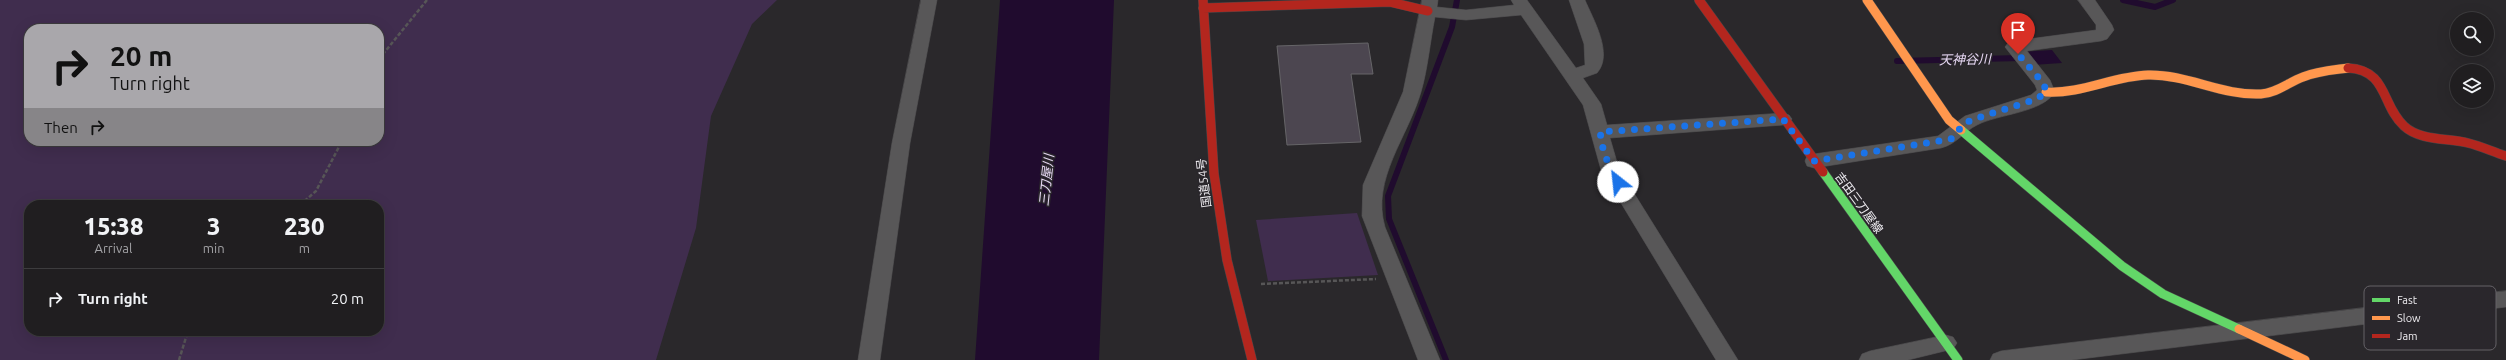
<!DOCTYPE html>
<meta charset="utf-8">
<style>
:root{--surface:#201e20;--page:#2d2b2d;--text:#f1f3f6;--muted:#a2a2a5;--line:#3d3c3e}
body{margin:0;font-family:Ubuntu,"Noto Sans JP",sans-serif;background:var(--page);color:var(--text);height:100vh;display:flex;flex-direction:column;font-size:15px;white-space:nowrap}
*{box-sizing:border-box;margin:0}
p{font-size:13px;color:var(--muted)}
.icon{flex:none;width:22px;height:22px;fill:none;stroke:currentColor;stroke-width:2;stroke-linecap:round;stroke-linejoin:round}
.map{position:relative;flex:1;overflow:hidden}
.details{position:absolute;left:24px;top:200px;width:360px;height:136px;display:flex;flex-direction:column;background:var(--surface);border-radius:16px;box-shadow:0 4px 16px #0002,0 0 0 1px var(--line)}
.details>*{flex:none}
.top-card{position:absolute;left:24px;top:24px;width:360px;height:122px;border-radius:16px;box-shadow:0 4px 16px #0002,0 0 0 1px var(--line);background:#a9a7ab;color:#111;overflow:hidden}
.controls{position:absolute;left:2450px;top:12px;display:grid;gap:8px}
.controls a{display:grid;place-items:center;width:44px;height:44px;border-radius:50%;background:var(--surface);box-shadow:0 4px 16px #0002,0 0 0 1px var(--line);font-size:20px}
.pin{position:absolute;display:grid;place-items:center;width:34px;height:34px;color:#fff;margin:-41px -17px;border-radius:50% 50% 50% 0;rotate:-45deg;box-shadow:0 0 4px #0007}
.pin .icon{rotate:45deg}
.me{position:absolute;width:44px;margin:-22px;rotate:331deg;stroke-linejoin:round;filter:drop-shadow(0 0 3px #0008)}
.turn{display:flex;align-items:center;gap:14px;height:84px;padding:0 20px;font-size:18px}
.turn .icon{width:52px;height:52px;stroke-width:2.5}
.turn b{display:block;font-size:28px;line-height:34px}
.then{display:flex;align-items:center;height:38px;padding:0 20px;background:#0003;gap:8px;font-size:15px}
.eta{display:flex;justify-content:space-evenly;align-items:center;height:68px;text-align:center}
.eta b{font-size:24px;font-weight:800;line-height:28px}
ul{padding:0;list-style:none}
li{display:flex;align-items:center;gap:12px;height:60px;padding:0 20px;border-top:1px solid var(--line)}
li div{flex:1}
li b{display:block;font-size:15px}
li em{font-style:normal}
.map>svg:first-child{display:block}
.green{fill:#402d4e;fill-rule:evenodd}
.water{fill:#200b2e}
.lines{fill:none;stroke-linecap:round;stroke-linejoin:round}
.stream{stroke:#200b2e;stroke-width:6}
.building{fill:#4c4650;stroke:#666568}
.street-casing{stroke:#474648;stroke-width:1}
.fast-casing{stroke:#474648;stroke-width:10}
.slow-casing{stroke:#474648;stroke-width:10}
.jam-casing{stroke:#474648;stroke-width:10}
.path{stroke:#575657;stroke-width:2.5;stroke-dasharray:4 2;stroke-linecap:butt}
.street{fill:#585758;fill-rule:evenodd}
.fast{stroke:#63d668;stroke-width:9}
.slow{stroke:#ff974d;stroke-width:9}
.jam{stroke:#b3261e;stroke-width:9}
.route{stroke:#1a73e8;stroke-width:7;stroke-dasharray:0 12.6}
.labels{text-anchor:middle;stroke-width:3;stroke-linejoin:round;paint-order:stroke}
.street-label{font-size:12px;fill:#eeecf0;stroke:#2a272c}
.water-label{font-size:13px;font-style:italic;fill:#e8d9f5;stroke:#2a272c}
.key{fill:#2a272c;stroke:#656267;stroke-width:1}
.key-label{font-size:11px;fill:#eeecf0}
</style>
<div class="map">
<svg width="2506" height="360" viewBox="0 0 2506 360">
<rect width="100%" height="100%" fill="#2a282b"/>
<path class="green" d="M 0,0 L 777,0 L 752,24 L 711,116 L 696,228 L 656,360 L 0,360 ZM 29,29 L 379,29 L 379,141 L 29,141 ZM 29,205 L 379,205 L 379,331 L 29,331 Z
M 1357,213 L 1378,275 L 1268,281 L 1256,220 Z"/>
<path class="water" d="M 1000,0 L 1114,0 L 1099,360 L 975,360 Z
M 2052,50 L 2062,63 L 2030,65 L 2020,52 Z"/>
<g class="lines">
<path class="stream" d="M 2123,0 L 2155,7 L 2173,0
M 1897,61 L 2021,58
M 1446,360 L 1389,219 L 1388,196 L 1452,27 L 1457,0"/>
</g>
<path class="building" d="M 1368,43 L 1373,74 L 1351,74 L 1361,142 L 1287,145 L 1277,46 Z"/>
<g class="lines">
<g class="street-casing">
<path id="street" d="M 921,0 L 937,0 L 910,143 L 880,360 L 858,360 L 892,143 Z
M 1422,0 L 1438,0 L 1437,7 L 1466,10 L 1514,5 L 1511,0 L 1527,0 L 1576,68 L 1585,65 L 1584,44 L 1569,0 L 1585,0 C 1593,19 1614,54 1597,73 L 1583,78 L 1601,104 L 1607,125 L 1783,113 L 1789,115 L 1792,119 L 1789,123 L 1783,125 L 1610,138 L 1619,169 L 1738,360 L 1716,360 L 1601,170 L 1583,105 L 1521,15 L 1466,20 L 1435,17 C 1430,42 1428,68 1421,92 C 1408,137 1371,179 1385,227 L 1440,360 L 1418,360 L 1362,216 L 1363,185 L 1403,92 Z
M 2078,0 L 2095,0 L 2112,25 L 2114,30 L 2107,39 L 2101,41 L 2027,51 L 2050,80 L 2055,92 C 2042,113 1998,114 1977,125 C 1963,132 1957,144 1941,148 L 1814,168 L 1807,166 L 1805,161 L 1807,156 L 1814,154 L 1938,136 L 1965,116 L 2031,95 L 2037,90 L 2035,85 L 2005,47 L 2008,43 L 2014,41 L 2096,30 L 2096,25 Z
M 2506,291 L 2506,307 L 2072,360 L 1990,360 L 1993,354 L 2001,351 Z
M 1946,335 L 1953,337 L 1957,343 L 1953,349 L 1908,360 L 1859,360 L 1862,354 L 1870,351 Z"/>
</g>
<g class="fast-casing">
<path id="fast" d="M 1961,130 L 2122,266 L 2163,294 L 2239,329
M 1823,172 L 1958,360"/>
</g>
<g class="slow-casing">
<path id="slow" d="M 1867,0 L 1949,120 L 1961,130
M 2046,92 C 2082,94 2113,76 2148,75 C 2187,74 2222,96 2261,94 C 2277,93 2289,82 2303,77 C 2317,71 2333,70 2348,68
M 2239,329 L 2305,360"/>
</g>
<g class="jam-casing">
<path id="jam" d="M 1203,0 L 1214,174 L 1227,260 L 1252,360
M 1699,0 L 1823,172
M 1203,8 L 1390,2 L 1428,11
M 2348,68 C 2388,70 2381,105 2404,126 C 2420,141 2448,138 2468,143 C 2481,146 2493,152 2506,156"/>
</g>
<path class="path" d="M 379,59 L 427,0
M 300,205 L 316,191 L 342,141
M 1261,284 L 1376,279
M 179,360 L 188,331"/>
<use href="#street" class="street"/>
<use href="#fast" class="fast"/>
<use href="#slow" class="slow"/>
<use href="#jam" class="jam"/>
</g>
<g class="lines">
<path class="route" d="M 1618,182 L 1604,154 L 1600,132 L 1783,119 L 1814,161 L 1951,139 L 1963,125 L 1971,120 L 2037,99 L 2046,92 L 2044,84 L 2018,54"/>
</g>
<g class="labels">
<g class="street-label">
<text transform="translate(1204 183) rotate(-97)" y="4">国道54号</text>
<text transform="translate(1859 203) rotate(54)" y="4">吉田三刀屋線</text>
</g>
<g class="water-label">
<text transform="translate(1965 59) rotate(-1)" y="5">天神谷川</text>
<text transform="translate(1046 180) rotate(-84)" y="5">三刀屋川</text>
</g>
</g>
<rect x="2364" y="286" width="132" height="64" rx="6" class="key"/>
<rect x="2372" y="298" width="18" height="4" fill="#63d668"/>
<rect x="2372" y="316" width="18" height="4" fill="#ff974d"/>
<rect x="2372" y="334" width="18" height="4" fill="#b3261e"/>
<g class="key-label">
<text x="2397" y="304">Fast</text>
<text x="2397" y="322">Slow</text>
<text x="2397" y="340">Jam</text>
</g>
</svg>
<div class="controls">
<a><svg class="icon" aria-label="search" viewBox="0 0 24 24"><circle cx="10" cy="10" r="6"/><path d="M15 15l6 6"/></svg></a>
<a><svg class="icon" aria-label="layers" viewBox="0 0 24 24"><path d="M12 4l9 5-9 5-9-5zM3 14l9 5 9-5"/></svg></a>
</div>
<div class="pin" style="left:2018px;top:54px;background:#d93025"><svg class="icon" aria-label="arrive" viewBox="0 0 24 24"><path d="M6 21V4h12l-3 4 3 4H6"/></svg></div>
<svg class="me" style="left:1618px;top:182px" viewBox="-20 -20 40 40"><circle r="19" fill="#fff"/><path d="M0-13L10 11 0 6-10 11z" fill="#1a73e8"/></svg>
<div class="top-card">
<div class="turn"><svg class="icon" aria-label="right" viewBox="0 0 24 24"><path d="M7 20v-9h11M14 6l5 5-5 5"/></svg><div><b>20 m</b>Turn right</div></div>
<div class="then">Then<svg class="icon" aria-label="right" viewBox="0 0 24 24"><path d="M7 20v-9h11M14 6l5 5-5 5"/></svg></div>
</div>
<section class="details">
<div class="eta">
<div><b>15:38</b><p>Arrival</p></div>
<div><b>3</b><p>min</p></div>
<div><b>230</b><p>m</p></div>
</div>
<ul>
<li><svg class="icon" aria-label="right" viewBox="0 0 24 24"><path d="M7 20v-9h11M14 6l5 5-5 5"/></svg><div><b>Turn right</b></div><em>20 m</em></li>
</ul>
</section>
</div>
